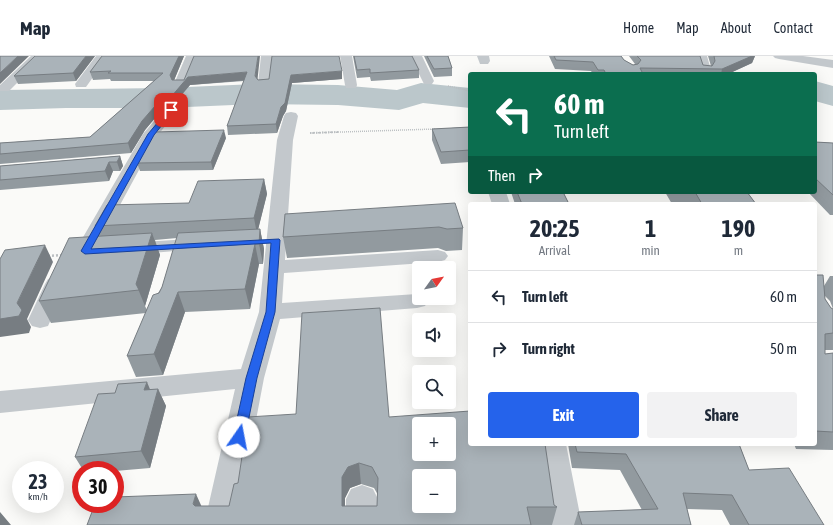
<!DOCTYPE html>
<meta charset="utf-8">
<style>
:root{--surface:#fff;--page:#f2f2f3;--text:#1f2937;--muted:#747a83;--line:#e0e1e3;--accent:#2563eb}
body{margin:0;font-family:"Asap Condensed",sans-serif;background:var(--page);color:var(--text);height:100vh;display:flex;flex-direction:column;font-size:15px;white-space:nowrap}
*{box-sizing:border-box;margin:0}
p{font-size:13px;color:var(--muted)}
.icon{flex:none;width:22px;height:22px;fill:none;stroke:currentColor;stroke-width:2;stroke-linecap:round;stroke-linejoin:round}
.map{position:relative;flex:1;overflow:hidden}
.side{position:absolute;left:468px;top:146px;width:349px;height:244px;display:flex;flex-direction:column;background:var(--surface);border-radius:4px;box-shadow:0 4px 16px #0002}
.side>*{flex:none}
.guide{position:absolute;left:468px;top:16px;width:349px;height:122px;border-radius:4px;box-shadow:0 4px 16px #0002;background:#0b6e4f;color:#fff;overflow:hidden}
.needle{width:26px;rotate:57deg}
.controls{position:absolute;left:412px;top:205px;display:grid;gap:8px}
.controls a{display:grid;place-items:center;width:44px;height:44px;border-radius:4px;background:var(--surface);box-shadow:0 4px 16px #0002;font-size:20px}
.speed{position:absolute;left:12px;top:405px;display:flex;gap:8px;font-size:20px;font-weight:700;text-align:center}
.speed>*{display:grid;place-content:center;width:52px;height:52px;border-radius:50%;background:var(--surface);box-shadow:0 4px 16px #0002;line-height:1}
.speed small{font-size:10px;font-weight:400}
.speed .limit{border:6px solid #d22;background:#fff;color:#111}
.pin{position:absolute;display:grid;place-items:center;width:34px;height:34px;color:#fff;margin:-17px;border-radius:8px;box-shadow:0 2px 6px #0006}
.me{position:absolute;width:44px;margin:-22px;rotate:12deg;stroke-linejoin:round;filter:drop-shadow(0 0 3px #0008)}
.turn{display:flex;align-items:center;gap:14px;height:84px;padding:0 20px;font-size:18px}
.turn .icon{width:52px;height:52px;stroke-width:2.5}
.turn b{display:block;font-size:28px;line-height:34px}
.then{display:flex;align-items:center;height:38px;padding:0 20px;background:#0003;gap:8px;font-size:15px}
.eta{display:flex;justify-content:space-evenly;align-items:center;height:68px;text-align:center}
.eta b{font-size:24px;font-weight:700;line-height:28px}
.button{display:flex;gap:8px;margin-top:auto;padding:8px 20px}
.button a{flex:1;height:46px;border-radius:4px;background:var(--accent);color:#fff;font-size:16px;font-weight:700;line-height:46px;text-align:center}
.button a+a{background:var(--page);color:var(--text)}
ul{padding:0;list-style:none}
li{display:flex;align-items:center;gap:12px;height:52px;padding:0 20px;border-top:1px solid var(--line)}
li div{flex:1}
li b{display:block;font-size:15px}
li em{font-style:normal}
header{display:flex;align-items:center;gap:24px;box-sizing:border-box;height:56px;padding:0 20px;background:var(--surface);border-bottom:1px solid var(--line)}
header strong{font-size:19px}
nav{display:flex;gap:22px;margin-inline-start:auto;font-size:14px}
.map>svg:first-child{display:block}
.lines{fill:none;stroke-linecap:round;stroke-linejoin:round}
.river{fill:#bbc7cb;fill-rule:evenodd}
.path-far2{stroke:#bbbfc2;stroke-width:1.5;stroke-dasharray:1 1;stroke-linecap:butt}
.path-far1{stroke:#bbbfc2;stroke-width:2;stroke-dasharray:1.5 1.5;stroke-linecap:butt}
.path{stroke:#bbbfc2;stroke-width:2.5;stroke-dasharray:2 2;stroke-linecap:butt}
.minor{fill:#c3c8cc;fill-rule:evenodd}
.wall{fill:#929a9f;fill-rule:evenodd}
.shaded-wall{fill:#777d82}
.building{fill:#aab3b9;stroke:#777d82;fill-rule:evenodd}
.route{fill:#2563eb;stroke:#184099}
</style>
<header>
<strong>Map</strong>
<nav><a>Home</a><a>Map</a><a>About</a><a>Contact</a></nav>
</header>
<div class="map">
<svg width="833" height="469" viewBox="0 0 833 469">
<rect width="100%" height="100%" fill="#fafaf8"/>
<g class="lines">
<path class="river" d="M 815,25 L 833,30 L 833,50 L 815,45 Z
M 421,27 L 470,32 L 470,52 L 423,47 L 399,54 L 338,49 L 258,48 L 164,52 L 66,52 L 0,54 L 0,34 L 164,32 L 258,28 L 338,29 L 397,34 Z"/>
<path class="path-far2" d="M 448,30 L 470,35
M 310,77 L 435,73"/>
<path class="path-far1" d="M 310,77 L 338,76"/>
<path class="path" d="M 48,200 L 63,199"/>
<path class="minor" d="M 31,0 L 44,0 L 9,35 L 0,35 L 0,29 Z
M 96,0 L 108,0 L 86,31 L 76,31 L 75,28 Z
M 186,0 L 198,0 L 185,31 L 175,31 L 174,28 Z
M 261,0 L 273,0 L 270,28 L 269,31 L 259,31 L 258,28 Z
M 340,0 L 352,0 L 357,29 L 356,32 L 346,32 L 345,29 Z
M 410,0 L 422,0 L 434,25 L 432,28 L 424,28 Z
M 477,0 L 489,0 L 490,5 L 488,8 L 480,8 Z
M 695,0 L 707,0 L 711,14 L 709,17 L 701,17 Z
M 773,0 L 803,0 L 833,4 L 833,12 L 779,3 L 775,2 Z
M 171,50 L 176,51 L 178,54 L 158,79 L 95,195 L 92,199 L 85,201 L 78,199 L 75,195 L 143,78 L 166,51 Z
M 291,56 L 296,57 L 298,60 L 293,84 L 285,204 L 438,194 L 445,196 L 448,200 L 445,204 L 438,206 L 284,217 L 282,247 L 417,238 L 419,238 L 419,242 L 426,242 L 428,245 L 425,250 L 417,252 L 280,263 L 264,322 L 236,469 L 204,469 L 235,333 L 0,357 L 0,335 L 241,313 L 259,256 L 277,84 L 284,60 L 286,57 Z
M 488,136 L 506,136 L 510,148 L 492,148 Z
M 205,182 L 212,184 L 215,188 L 212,192 L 127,199 L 120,197 L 117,193 L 120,189 L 127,187 Z
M 56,221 L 64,223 L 67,228 L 48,270 L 40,272 L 32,270 L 28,264 L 45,228 L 48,223 Z
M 538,388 L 566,388 L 582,469 L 550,469 Z
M 362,429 L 373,433 L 378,443 L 378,469 L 346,469 L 346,443 L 351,433 Z"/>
</g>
<path class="wall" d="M 95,0 L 76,25 L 18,28 L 14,20 Z
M 102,0 L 184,0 L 174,24 L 257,23 L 258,24 L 342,15 L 342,23 L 292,27 L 286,55 L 283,60 L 277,77 L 228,79 L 227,70 L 244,25 L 190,29 L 173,49 L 165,50 L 145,74 L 131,97 L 0,108 L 0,87 L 90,81 L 154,25 L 111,25 L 110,23 L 93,24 L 90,16 Z
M 353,0 L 412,0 L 419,14 L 419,22 L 371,25 L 370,21 L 357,22 Z
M 424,0 L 448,0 L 452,12 L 452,20 L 434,21 Z
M 549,0 L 621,0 L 624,4 L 633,9 L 635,8 L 629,0 L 700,0 L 703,9 L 711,10 L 708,0 L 755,0 L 752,7 L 728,18 L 593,18 L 591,15 L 555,13 Z
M 470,71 L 470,106 L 441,108 L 432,84 L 432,73 Z
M 226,82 L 213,114 L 140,115 L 137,107 Z
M 815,86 L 833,87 L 833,159 L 830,159 L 808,136 L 815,136 Z
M 120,100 L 123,110 L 120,115 L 113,115 L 109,125 L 0,134 L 0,110 Z
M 264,123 L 267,138 L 258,173 L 260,173 L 264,193 L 263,208 L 259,208 L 250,253 L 185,256 L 163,319 L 136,321 L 127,300 L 146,257 L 51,267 L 39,245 L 99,180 L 95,170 L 189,147 ZM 177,182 L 162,231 L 147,254 L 145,250 L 160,199 L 155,184 Z
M 511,136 L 563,136 L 569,148 L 515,148 Z
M 665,136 L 747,136 L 756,148 L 672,148 Z
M 285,158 L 463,172 L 462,194 L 446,195 L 438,192 L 287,202 L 283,181 Z
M 815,219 L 824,230 L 830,220 L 833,220 L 833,294 L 825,294 L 825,298 L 833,297 L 833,394 L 796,393 L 794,388 L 815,388 ZM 825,240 L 830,245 L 833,253 L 831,252 L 825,243 Z
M 158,333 L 166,350 L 150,412 L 115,415 L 115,414 L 83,414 L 75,401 L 115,337 Z
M 389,361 L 554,449 L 557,451 L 552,469 L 87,469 L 201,450 L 229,450 L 238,427 ZM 361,428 L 374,432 L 378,439 L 377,450 L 345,450 L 345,442 L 350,432 Z
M 568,388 L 739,388 L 749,414 L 824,469 L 730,469 L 722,454 L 687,453 L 691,469 L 574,469 L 578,456 L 642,454 L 620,414 L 572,412 Z"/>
<path class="shaded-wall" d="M 18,0 L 29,0 L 0,28 L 0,17 Z
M 86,0 L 95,0 L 76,25 L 73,17 Z
M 179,0 L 184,0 L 173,27 L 170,19 Z
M 258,0 L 260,0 L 257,28 L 255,20 Z
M 752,0 L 755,0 L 752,7 L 728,18 L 721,18 L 722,13 Z
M 342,15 L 342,23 L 292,27 L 286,55 L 283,60 L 277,77 L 276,68 L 291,19 Z
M 247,16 L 248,24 L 190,29 L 173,49 L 165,50 L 145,74 L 131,97 L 128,87 L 142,65 L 162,42 L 188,21 Z
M 224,74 L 226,82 L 213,114 L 211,106 Z
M 120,100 L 123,110 L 120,115 L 117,106 Z
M 109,106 L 113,115 L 109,125 L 105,115 Z
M 264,123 L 267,138 L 257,178 L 254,162 Z
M 260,173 L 264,193 L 263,208 L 259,188 Z
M 152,177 L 160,199 L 145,250 L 136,228 Z
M 255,188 L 259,208 L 250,253 L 245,233 Z
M 45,189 L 53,206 L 27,263 L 31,271 L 29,277 L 0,281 L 0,263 L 17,247 Z
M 178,236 L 185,256 L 163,319 L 154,298 Z
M 147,326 L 154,343 L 144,334 Z
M 158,333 L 166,350 L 150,412 L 141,395 Z
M 359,407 L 361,428 L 350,432 L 345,442 L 345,469 L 342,450 L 342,421 L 348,411 Z
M 196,438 L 205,458 L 203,469 L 193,448 Z
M 0,456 L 11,469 L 0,469 Z"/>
<path class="building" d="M 0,0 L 18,0 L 0,17 Z
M 35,0 L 86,0 L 73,17 L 14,20 Z
M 102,0 L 179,0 L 170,19 L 172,24 L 184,24 L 194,0 L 258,0 L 255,20 L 258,24 L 269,23 L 272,0 L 339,0 L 342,15 L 291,19 L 285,47 L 281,51 L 276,68 L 227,70 L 247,16 L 188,21 L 171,41 L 162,42 L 142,65 L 128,87 L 0,98 L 0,87 L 90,81 L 163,17 L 108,17 L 111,15 L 90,16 Z
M 354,0 L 412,0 L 419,14 L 370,17 L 370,13 L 357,14 Z
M 427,0 L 448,0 L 452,12 L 434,13 Z
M 554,0 L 621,0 L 624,4 L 633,9 L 638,8 L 641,4 L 637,0 L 700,0 L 703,9 L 712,10 L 715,5 L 714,0 L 752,0 L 722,13 L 640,12 L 643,18 L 606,18 L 604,14 L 598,14 L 593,6 L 556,4 Z
M 470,71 L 470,94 L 441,96 L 432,73 Z
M 224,74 L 211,106 L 137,107 L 155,76 Z
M 815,86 L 833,87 L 833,139 L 815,122 Z
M 120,100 L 117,106 L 109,106 L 105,115 L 0,124 L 0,110 Z
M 264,123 L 254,162 L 95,170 L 107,149 L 189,147 L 198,125 Z
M 517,136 L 563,136 L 569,148 L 522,148 Z
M 685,136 L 747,136 L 756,148 L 702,148 L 695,136 Z
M 455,147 L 463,172 L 447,173 L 439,171 L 283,181 L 285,158 Z
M 260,173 L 259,188 L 255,188 L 245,233 L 178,236 L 154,298 L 127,300 L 153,239 L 159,237 L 162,231 L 178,177 Z
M 152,177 L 136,228 L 139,234 L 39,245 L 69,182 Z
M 45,189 L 17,247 L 22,254 L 19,260 L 0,263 L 0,203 L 5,194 Z
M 815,219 L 823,219 L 825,243 L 831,252 L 833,253 L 833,277 L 825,278 L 825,298 L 833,297 L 833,376 L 815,375 Z
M 380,252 L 389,361 L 470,355 L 470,388 L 545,388 L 554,449 L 557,451 L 527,451 L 531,469 L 87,469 L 95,448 L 115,448 L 115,441 L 196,438 L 193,448 L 195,450 L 229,450 L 234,428 L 238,427 L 248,361 L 296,358 L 302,257 ZM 419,368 L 449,368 L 449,398 L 419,398 ZM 359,407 L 372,411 L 378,422 L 377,450 L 342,450 L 342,421 L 348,411 ZM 419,420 L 449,420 L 449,450 L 419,450 Z
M 147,326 L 144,334 L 158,333 L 141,395 L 75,401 L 98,338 L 115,337 L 118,328 Z
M 575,388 L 739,388 L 749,414 L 789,412 L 824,469 L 749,469 L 732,439 L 683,437 L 691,469 L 582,469 L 578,456 L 658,453 L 626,398 L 577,396 Z"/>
<path class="route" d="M 169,53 L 174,54 L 154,79 L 91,193 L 279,183 L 280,184 L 275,256 L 257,322 L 245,381 L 243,384 L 239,386 L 235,384 L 233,381 L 246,322 L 266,256 L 271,187 L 85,198 L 81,195 L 148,78 Z"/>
</svg>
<div class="controls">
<a><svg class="needle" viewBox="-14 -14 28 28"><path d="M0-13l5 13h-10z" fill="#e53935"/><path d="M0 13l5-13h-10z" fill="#747a83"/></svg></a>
<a><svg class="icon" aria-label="sound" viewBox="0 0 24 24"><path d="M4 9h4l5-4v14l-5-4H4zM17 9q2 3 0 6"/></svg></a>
<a><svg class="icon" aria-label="search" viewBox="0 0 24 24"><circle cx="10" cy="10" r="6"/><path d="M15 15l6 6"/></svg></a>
<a>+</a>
<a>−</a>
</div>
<div class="speed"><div>23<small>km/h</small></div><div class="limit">30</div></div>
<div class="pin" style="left:171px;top:54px;background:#d93025"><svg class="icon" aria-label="arrive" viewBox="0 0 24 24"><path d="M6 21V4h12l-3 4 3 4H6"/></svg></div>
<svg class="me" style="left:239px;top:381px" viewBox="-20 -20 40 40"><circle r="19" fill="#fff"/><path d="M0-13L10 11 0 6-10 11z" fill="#2563eb"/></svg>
<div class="guide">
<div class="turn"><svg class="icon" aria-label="left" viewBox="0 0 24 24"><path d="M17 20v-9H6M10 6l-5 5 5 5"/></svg><div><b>60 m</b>Turn left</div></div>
<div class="then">Then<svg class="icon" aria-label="right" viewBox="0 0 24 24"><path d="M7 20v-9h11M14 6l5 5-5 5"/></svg></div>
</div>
<section class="side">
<div class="eta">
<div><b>20:25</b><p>Arrival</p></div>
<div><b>1</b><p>min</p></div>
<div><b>190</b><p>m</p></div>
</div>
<ul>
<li><svg class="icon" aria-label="left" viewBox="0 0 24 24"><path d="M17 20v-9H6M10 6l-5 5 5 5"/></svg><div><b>Turn left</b></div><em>60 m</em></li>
<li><svg class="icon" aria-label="right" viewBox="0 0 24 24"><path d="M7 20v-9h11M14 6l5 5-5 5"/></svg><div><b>Turn right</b></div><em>50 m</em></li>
</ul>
<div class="button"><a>Exit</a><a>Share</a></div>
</section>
</div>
